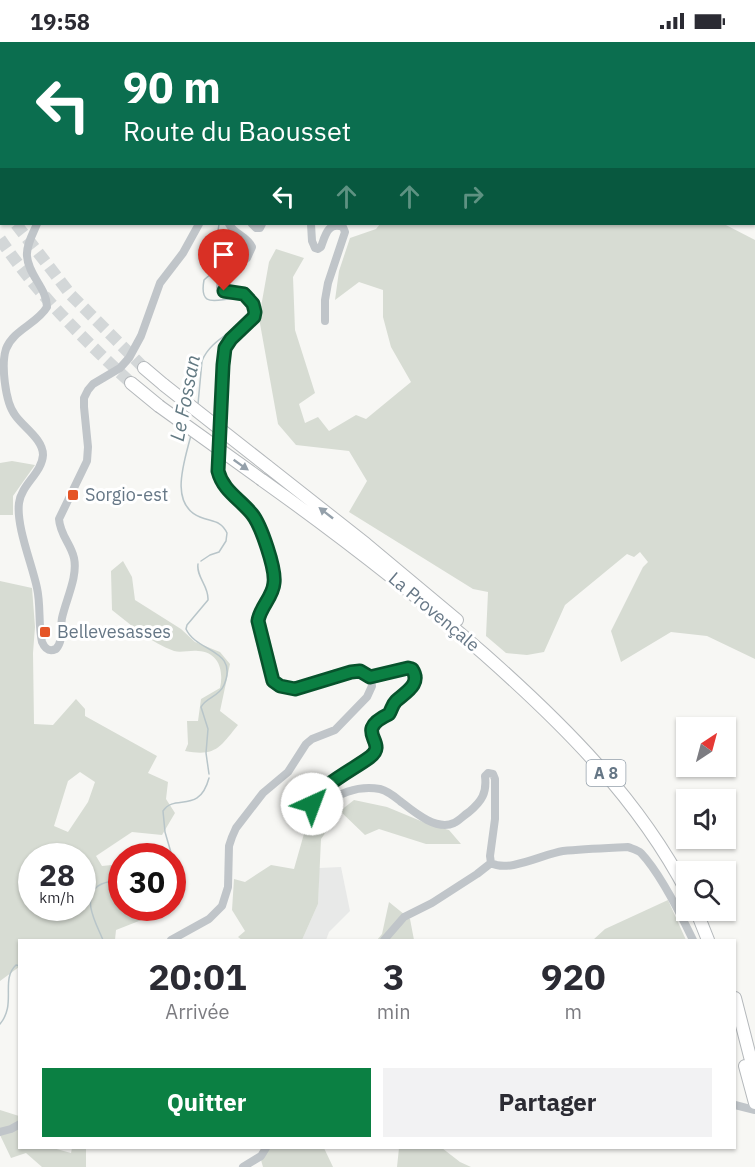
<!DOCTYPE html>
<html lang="fr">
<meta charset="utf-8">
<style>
:root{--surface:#fff;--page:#f2f2f3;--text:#2b2b33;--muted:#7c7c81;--accent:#0b8043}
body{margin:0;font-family:"IBM Plex Sans",sans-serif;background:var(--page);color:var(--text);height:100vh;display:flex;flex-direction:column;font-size:22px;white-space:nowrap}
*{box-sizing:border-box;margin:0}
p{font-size:20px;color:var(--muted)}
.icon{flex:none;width:33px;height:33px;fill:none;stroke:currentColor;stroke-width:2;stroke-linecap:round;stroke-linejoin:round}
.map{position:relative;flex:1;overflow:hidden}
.drawer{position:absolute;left:18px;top:897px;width:718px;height:210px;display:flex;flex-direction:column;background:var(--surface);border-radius:0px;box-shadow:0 2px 4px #0004}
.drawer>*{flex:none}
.hud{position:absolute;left:0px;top:0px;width:756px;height:183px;box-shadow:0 2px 4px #0004;background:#0b6e4f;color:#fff;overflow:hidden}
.needle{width:39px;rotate:36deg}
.buttons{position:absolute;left:676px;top:675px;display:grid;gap:12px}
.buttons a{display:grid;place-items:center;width:60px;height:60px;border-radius:0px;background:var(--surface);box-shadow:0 2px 4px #0004;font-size:30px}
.speed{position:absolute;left:18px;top:801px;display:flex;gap:12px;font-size:30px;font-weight:700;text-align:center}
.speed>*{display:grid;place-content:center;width:78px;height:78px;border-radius:50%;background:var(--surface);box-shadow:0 2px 4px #0004;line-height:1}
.speed small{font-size:15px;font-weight:400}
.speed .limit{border:9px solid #d22;background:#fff;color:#111}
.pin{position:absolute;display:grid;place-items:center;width:51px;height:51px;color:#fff;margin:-62px -26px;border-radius:50% 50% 50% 0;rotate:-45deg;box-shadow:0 0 6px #0007}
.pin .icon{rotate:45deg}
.me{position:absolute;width:66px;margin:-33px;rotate:43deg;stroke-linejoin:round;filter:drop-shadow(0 0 4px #0008)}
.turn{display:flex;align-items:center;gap:21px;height:126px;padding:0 24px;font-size:27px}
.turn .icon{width:78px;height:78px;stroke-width:2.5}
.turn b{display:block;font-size:42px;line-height:51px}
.lanes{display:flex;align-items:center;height:57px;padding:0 24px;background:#0003;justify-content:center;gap:30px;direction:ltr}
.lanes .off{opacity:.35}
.eta{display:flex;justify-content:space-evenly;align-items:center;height:102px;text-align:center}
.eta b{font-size:36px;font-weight:700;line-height:42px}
.primary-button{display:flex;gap:12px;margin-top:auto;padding:12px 24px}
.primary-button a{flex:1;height:69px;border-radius:0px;background:var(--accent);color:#fff;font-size:24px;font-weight:700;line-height:69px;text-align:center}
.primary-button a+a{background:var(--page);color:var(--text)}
.status{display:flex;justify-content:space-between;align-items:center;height:42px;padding:0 30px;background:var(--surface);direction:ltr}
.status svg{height:16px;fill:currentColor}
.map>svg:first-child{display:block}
.built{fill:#e8e9e8}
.green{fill:#d7dcd3;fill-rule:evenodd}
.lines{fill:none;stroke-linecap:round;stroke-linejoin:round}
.stream{stroke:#b8c5c9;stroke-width:1.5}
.highway-tunnel{stroke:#d3d7d8;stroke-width:12;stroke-dasharray:12 6;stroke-linecap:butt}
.highway-casing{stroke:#b4b8bb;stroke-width:14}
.minor{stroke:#c0c5c9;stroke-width:8}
.highway{stroke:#fff;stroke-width:12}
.highway-bridge-casing{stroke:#b4b8bb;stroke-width:14;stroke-linecap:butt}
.highway-bridge{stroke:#fff;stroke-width:12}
.oneway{fill:#94a0aa}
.route-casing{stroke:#07532c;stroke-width:15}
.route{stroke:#0b8043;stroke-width:10}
.poi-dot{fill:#e55527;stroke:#fff;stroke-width:2}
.labels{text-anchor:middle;stroke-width:6;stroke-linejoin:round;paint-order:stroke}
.shield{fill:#fff;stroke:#94a0aa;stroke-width:1.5}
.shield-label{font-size:16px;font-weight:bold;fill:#667786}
.poi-label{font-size:18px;fill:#667786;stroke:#fff;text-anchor:start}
.street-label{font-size:18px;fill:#667786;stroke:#fff}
.water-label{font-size:20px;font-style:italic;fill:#627982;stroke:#fff}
</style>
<div class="status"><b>19:58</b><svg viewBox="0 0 49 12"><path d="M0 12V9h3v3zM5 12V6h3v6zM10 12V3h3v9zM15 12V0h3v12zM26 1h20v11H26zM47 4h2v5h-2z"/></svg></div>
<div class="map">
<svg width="755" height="1125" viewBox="0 0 755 1125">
<rect width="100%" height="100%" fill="#f7f7f4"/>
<path class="built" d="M 341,825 L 350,869 L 329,890 L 326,898 L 302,898 L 318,862 L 319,826 Z"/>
<path class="green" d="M 576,0 L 755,0 L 755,62 L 754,2 L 574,1 Z
M 380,182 L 724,182 L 755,198 L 755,617 L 707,594 L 671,590 L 621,620 L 611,589 L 643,525 L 648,520 L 640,510 L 634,515 L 627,512 L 565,563 L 544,610 L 527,613 L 506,611 L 486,594 L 488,550 L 473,547 L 349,470 L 367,439 L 349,409 L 296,403 L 278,382 L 259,276 L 269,220 L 276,207 L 304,216 L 293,235 L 295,288 L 315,351 L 299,362 L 305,381 L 318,375 L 329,389 L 356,373 L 366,377 L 411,340 L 391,305 L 383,275 L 383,248 L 359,240 L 335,258 L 339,229 L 350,196 L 376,187 Z
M 12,419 L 35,423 L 13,454 L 13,473 L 0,473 L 0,421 Z
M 123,519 L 132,535 L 135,558 L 181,587 L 195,600 L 220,610 L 230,622 L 220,669 L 238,683 C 220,705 216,715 185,709 L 188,702 L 187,679 L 198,679 L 201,657 L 220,646 C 224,629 219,610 198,609 C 190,608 181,611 174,609 C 151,601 131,583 112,568 L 111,529 Z
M 0,539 L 32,546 L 35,585 L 33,611 L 34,682 L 53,683 L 76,657 L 85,667 L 85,674 L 157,714 L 148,731 L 168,740 L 166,757 L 175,771 L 162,793 L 132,790 L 96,814 L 102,824 L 121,822 L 122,866 L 156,866 L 144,877 L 116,888 L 115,898 L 20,898 L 19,925 L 0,939 ZM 80,730 L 95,740 L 88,760 L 68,790 L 54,784 L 68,739 ZM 32,814 L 82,814 L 82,866 L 32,866 Z
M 354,758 L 387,765 L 428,782 L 449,788 L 461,802 L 426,802 L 379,787 L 365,793 L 340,769 Z
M 323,773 L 333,780 L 321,797 L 318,862 L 302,898 L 242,898 L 238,895 L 245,889 L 232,868 L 234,837 L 245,840 L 271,823 L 294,827 L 309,774 Z
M 668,858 L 686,898 L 593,898 L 605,887 Z
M 389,860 L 410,877 L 414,898 L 377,898 L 382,892 Z
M 0,1068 L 19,1074 L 20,1106 L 53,1106 L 71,1111 L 72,1106 L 86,1106 L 86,1125 L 42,1125 L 26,1111 L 11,1116 L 0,1093 Z
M 270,1106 L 324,1106 L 333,1125 L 263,1125 L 261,1118 Z
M 399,1106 L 442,1106 L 460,1120 L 471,1125 L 397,1125 Z"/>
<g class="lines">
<path class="stream" d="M 303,0 L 303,2
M 198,362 L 202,319 C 211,295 243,288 250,269 C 241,238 196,281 204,238 C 216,225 236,224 245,208 L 244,203 C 236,196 225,197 218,189 L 219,182
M 191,393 C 185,418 168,462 200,475 C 212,480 221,478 227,491 L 226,499 L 219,510 L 210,513 L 201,519
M 198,522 C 196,535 209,544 208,558 L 187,583 L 186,587 C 197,611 239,607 224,643 C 219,655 206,655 201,665 L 208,687 L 206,711 L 209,732
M 172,814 L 165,790 L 163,769 C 175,751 199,773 209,736
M 172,856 C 182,843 176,831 173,816
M 103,898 C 97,883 81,857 98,844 C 106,839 113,838 122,841
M 0,982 C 17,962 0,938 16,923 L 20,924"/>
<path class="highway-tunnel" d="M 0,156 L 2,158
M 16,182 L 71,253 L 144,326
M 0,197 C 37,251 83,297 131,341"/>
<g class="highway-casing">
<path id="highway" d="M 144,326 L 164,343
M 131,341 L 159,364
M 267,424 L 366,502 L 457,578
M 262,438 C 339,493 413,550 484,612 C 563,682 638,756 687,850
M 696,868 L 708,898
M 735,956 L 755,1034
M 745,1024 L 755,1061"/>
</g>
<path class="minor" d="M 37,2 L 37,0
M 49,2 L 49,0
M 96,2 L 97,0
M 0,49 L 2,47
M 37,182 C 33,191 26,204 27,214 C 28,233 47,246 47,265 C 37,282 13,288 6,307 C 1,322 5,360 15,373 C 23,385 43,397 43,413 C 42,431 21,443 19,461 C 16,484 32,522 37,546 C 41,564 38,582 42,600 C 45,607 49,610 56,607 C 64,598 60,586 62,576 C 66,557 78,535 74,516 C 71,502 60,493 59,477 L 87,419 L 88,405 L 84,365 L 84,356 L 88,348 L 93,342 L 120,326 L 129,316 L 141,294 L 160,241 L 183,211 L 199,182
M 252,182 L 256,186 L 260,186 L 262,182
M 311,182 L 312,199 L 315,206 L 318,207 L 321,205 C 325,194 328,179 343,185 L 345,190 L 328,241 L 325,258 L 325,279
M 370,635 L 408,626 L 413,627 L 416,636 L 410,648 L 394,660 L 389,672 C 352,689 386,694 372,713 C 359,723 315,747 312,762 L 315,766 L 320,765 C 338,752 356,743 380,747 C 388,749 394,754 400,759 C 414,770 436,789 454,781 C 460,778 464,773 469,770 C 482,759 487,751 485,734 L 488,731 L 493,732 L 495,737 L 495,777 L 490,814 L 491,821
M 491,821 C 509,831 543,812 563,809 C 583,807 608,806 628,805 C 633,807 638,808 641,811 C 660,831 681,873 693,898
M 171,898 L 209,877 L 222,864 L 228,845 L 229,804 L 232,795 L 236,786 L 263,751 L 288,730 L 306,702 L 312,697 L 335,688 L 367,655 L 372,644 L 370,635 L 360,629 L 327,636 L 295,647 L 280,644 L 273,639 L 258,579 L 259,572 L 275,540 L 272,524 L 258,481 L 252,471 L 223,443 L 218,429 L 223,323 C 224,313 225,304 231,296 C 241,284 271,270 246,253 C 238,248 228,252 220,246 L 221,236 L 247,216 L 252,205 C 247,194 234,192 229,182
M 384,898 L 404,875 L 432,861 L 477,832 L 491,821
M 735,1063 L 755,1068
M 0,1090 L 11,1087 L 20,1082
M 243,1125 L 261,1114 L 266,1106"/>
<use href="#highway" class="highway"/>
<g class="highway-bridge-casing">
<path id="highway-bridge" d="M 164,343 L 267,424
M 159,364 L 262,438"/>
</g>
<use href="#highway-bridge" class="highway-bridge"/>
</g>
<defs><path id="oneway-solid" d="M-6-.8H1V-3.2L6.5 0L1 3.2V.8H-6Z" transform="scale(1.5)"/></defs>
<g class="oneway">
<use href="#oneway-solid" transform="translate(241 423) rotate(35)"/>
<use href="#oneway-solid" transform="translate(326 471) rotate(-142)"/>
</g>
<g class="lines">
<g class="route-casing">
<path id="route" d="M 224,249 L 244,252 L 253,262 L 255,270 L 254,275 L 231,297 L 225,306 L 223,323 L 218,429 C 223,449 240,457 252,472 C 261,483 276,527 274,541 C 273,555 260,565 258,579 L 273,639 L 280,644 L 295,647 L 351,630 L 360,629 L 370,635 L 408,626 L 412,627 C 422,642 406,650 396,659 C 392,663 392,667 389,672 C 351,690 390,700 370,715 C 356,726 315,746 312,762"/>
</g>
<use href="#route" class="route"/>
</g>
<g class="poi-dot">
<rect x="67" y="447" width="12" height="12" rx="3"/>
<rect x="39" y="584" width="12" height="12" rx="3"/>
</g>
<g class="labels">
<rect class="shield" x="586.5" y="718" width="39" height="26" rx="4.5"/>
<g class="shield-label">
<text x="606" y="737">A 8</text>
</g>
<g class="poi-label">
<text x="85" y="459">Sorgio-est</text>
<text x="57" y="596">Bellevesasses</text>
</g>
<g class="street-label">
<text transform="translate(434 570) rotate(40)" y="6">La Provençale</text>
</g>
<g class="water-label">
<text transform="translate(185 356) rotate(-79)" y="7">Le Fossan</text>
</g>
</g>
</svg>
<div class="buttons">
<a><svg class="needle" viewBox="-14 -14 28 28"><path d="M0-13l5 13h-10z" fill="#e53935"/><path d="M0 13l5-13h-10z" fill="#7c7c81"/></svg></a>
<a><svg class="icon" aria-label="sound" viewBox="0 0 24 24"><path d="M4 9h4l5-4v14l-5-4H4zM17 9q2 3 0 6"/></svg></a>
<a><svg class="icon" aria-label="search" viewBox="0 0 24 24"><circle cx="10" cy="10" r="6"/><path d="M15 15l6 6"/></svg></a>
</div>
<div class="speed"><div>28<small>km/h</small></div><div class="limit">30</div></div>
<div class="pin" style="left:224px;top:249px;background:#d93025"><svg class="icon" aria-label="arrive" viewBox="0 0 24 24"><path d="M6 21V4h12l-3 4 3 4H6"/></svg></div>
<svg class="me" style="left:312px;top:762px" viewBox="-20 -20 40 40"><circle r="19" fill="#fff"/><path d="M0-13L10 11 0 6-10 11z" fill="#0b8043"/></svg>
<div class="hud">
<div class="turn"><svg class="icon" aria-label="left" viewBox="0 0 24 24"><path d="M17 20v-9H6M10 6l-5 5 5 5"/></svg><div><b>90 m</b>Route du Baousset</div></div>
<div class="lanes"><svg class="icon" aria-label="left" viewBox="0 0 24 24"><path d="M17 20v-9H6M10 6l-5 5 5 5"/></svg><svg class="icon off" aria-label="ahead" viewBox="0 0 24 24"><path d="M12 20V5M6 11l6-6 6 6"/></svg><svg class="icon off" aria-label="ahead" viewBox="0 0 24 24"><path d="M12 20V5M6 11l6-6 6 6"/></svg><svg class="icon off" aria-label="right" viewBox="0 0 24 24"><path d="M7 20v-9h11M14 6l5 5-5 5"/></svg></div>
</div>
<section class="drawer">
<div class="eta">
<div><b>20:01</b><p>Arrivée</p></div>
<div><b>3</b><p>min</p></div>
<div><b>920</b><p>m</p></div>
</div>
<div class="primary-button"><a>Quitter</a><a>Partager</a></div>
</section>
</div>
